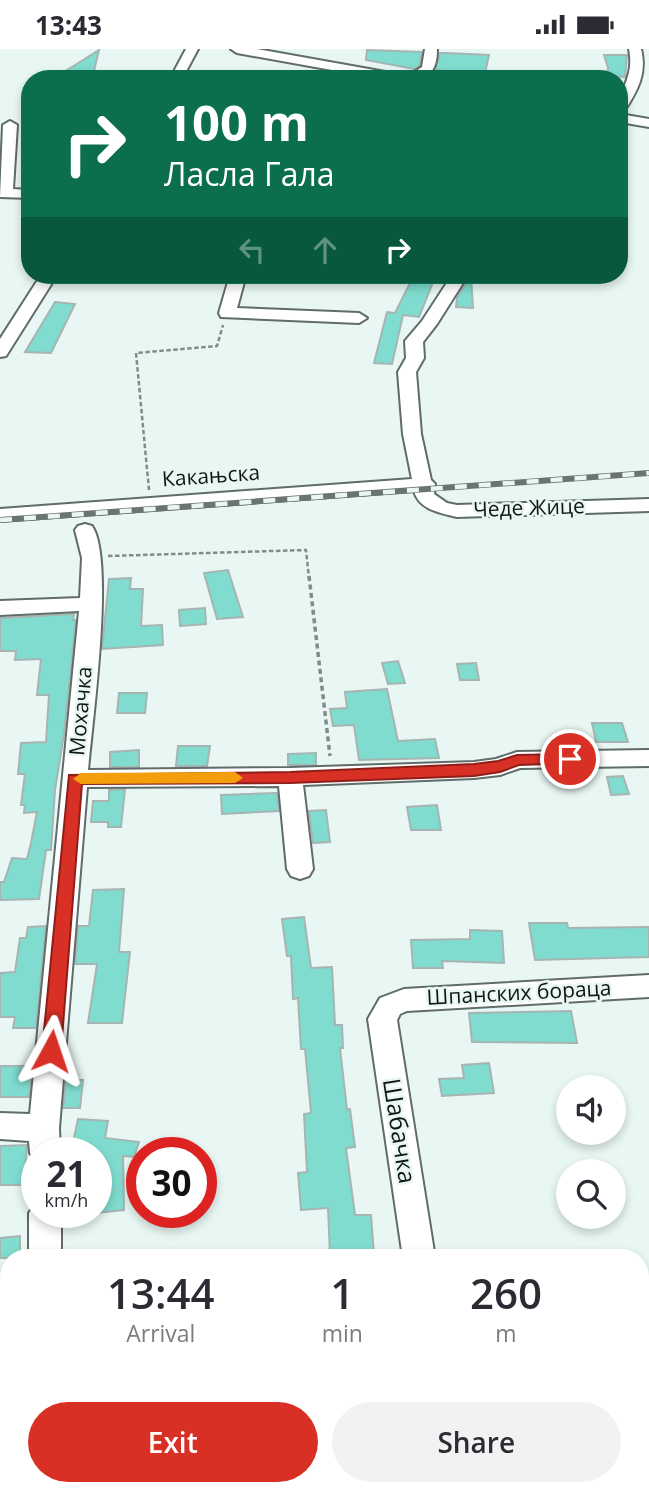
<!DOCTYPE html>
<meta charset="utf-8">
<style>
:root{--surface:#fff;--page:#f2f2f3;--text:#2b2b33;--muted:#7c7c81;--accent:#d93025}
body{margin:0;font-family:"Open Sans",sans-serif;background:var(--page);color:var(--text);height:100vh;display:flex;flex-direction:column;font-size:26px;white-space:nowrap}
*{box-sizing:border-box;margin:0}
p{font-size:23px;color:var(--muted)}
.icon{flex:none;width:38px;height:38px;fill:none;stroke:currentColor;stroke-width:2;stroke-linecap:round;stroke-linejoin:round}
.map{position:relative;flex:1;overflow:hidden}
.drawer{position:absolute;left:0px;top:1200px;width:649px;height:247px;display:flex;flex-direction:column;background:var(--surface);border-radius:28px 28px 0 0;box-shadow:0 4px 10px #0003}
.drawer>*{flex:none}
.top-card{position:absolute;left:21px;top:21px;width:607px;height:214px;border-radius:28px;box-shadow:0 4px 10px #0003;background:#0b6e4f;color:#fff;overflow:hidden}
.tools{position:absolute;left:556px;top:1026px;display:grid;gap:14px}
.tools a{display:grid;place-items:center;width:70px;height:70px;border-radius:50%;background:var(--surface);box-shadow:0 4px 10px #0003;font-size:35px}
.speed{position:absolute;left:21px;top:1088px;display:flex;gap:14px;font-size:35px;font-weight:700;text-align:center}
.speed>*{display:grid;place-content:center;width:91px;height:91px;border-radius:50%;background:var(--surface);box-shadow:0 4px 10px #0003;line-height:1}
.speed small{font-size:18px;font-weight:400}
.speed .limit{border:10px solid #d22;background:#fff;color:#111}
.pin{position:absolute;display:grid;place-items:center;width:60px;height:60px;color:#fff;margin:-30px;border:4px solid #fff;border-radius:50%;box-shadow:0 2px 7px #0007}
.me{position:absolute;width:77px;margin:-38px;rotate:5deg;stroke-linejoin:round;filter:drop-shadow(0 0 5px #0008)}
.turn{display:flex;align-items:center;gap:24px;height:147px;padding:0 28px;font-size:32px}
.turn .icon{width:91px;height:91px;stroke-width:2.5}
.turn b{display:block;font-size:49px;line-height:60px}
.lanes{display:flex;align-items:center;height:66px;padding:0 28px;background:#0003;justify-content:center;gap:35px;direction:ltr}
.lanes .off{opacity:.35}
.eta{display:flex;justify-content:space-evenly;align-items:center;height:119px;text-align:center}
.eta b{font-size:42px;font-weight:600;line-height:49px}
.action{display:flex;gap:14px;margin-top:auto;padding:14px 28px}
.action a{flex:1;height:80px;border-radius:42px;background:var(--accent);color:#fff;font-size:28px;font-weight:600;line-height:80px;text-align:center}
.action a+a{background:var(--page);color:var(--text)}
.status{display:flex;justify-content:space-between;align-items:center;height:49px;padding:0 35px;background:var(--surface);direction:ltr}
.status svg{height:19px;fill:currentColor}
.map>svg:first-child{display:block}
.building{fill:#80dccf;stroke:#a6b4b2;stroke-width:2}
.lines{fill:none;stroke-linecap:round;stroke-linejoin:round}
.minor-casing{stroke:#5f6c6a;stroke-width:4}
.path-far1{stroke:#818b89;stroke-width:2.5;stroke-dasharray:4.5 2.5;stroke-linecap:butt}
.path{stroke:#818b89;stroke-width:3.5;stroke-dasharray:5 3.5;stroke-linecap:butt}
.minor{fill:#fff;fill-rule:evenodd}
.rail-casing{stroke:#6b7472;stroke-width:6}
.rail{stroke:#e8f7f4;stroke-width:4.5;stroke-dasharray:12;stroke-linecap:butt}
.route{fill:#d93025;stroke:#8d1f18;stroke-width:2}
.slow{fill:#f59e0b}
.labels{text-anchor:middle;stroke-width:5;stroke-linejoin:round;paint-order:stroke}
.street-label{font-size:21px;fill:#111615;stroke:#e8f7f4}
.near-street-label{font-size:24px;fill:#111615;stroke:#e8f7f4}
</style>
<div class="status"><b>13:43</b><svg viewBox="0 0 49 12"><path d="M0 12V9h3v3zM5 12V6h3v6zM10 12V3h3v9zM15 12V0h3v12zM26 1h20v11H26zM47 4h2v5h-2z"/></svg></div>
<div class="map">
<svg width="649" height="1447" viewBox="0 0 649 1447">
<rect width="100%" height="100%" fill="#e8f7f4"/>
<path class="building" d="M 99,1 L 92,30 L 53,30 Z
M 367,1 L 422,3 L 420,16 L 414,20 L 366,11 Z
M 440,4 L 446,4 L 489,6 L 485,24 L 447,22 L 435,21 Z
M 604,6 L 627,6 L 625,28 L 607,27 L 608,19 Z
M 414,226 L 436,226 L 419,268 L 403,266 L 392,315 L 374,314 L 387,263 L 395,264 Z
M 471,226 L 473,259 L 456,258 L 457,249 Z
M 55,253 L 75,255 L 51,304 L 25,303 Z
M 228,521 L 243,568 L 217,570 L 204,524 Z
M 131,529 L 130,540 L 143,540 L 141,577 L 162,576 L 163,596 L 102,600 L 109,530 Z
M 205,559 L 206,575 L 180,577 L 179,561 Z
M 74,565 L 73,571 L 76,571 L 64,685 L 55,741 L 51,801 L 46,801 L 39,850 L 0,851 L 0,833 L 4,833 L 12,809 L 27,810 L 31,794 L 37,763 L 24,764 L 25,756 L 21,756 L 25,725 L 18,725 L 21,694 L 46,693 L 49,646 L 37,646 L 41,610 L 15,611 L 16,602 L 0,602 L 0,569 Z
M 398,612 L 405,634 L 388,635 L 382,614 Z
M 476,614 L 479,631 L 460,631 L 457,615 Z
M 387,640 L 398,692 L 435,690 L 439,709 L 359,711 L 354,676 L 333,677 L 330,660 L 347,659 L 345,643 Z
M 119,644 L 147,644 L 145,664 L 117,664 Z
M 592,674 L 622,674 L 628,693 L 596,693 Z
M 178,697 L 210,697 L 207,717 L 176,717 Z
M 139,701 L 139,718 L 110,718 L 110,703 Z
M 316,704 L 316,716 L 288,716 L 288,705 Z
M 623,727 L 629,745 L 611,746 L 607,728 Z
M 125,740 L 121,778 L 108,778 L 108,773 L 91,773 L 93,752 L 109,752 L 109,741 Z
M 277,744 L 279,762 L 222,765 L 221,746 Z
M 437,756 L 441,781 L 411,781 L 407,758 Z
M 326,761 L 330,793 L 313,794 L 309,762 Z
M 124,840 L 119,903 L 130,903 L 122,974 L 88,974 L 97,915 L 75,915 L 78,877 L 89,877 L 93,841 Z
M 304,868 L 311,919 L 332,918 L 335,976 L 342,976 L 343,999 L 340,999 L 347,1061 L 350,1060 L 355,1098 L 346,1099 L 355,1166 L 371,1166 L 374,1206 L 330,1207 L 328,1159 L 301,1161 L 298,1124 L 307,1123 L 304,1065 L 311,1064 L 305,1000 L 301,1000 L 298,949 L 293,950 L 291,907 L 287,907 L 282,870 Z
M 529,874 L 567,874 L 568,879 L 649,878 L 649,908 L 535,911 Z
M 46,877 L 36,979 L 13,979 L 15,968 L 0,968 L 0,924 L 15,923 L 20,889 L 26,889 L 28,878 Z
M 470,881 L 502,882 L 504,914 L 442,912 L 443,919 L 413,919 L 411,891 L 470,890 Z
M 571,962 L 577,994 L 472,993 L 469,964 Z
M 489,1014 L 494,1044 L 442,1047 L 439,1030 L 464,1029 L 462,1016 Z
M 0,1017 L 32,1017 L 29,1048 L 0,1048 Z
M 66,1031 L 83,1031 L 80,1059 L 63,1059 Z
M 78,1070 L 108,1072 L 105,1089 L 139,1093 L 134,1108 L 123,1107 L 124,1161 L 96,1164 L 96,1104 L 71,1102 Z
M 27,1096 L 24,1136 L 0,1136 L 0,1097 Z
M 20,1187 L 20,1209 L 0,1209 L 0,1189 Z"/>
<g class="lines">
<g class="minor-casing">
<path id="minor" d="M 186,0 L 198,0 L 182,30 L 170,30 Z
M 231,0 L 257,0 L 408,27 L 422,18 L 425,0 L 437,0 C 437,13 435,22 423,30 L 382,30 L 237,4 Z
M 629,0 L 641,0 C 647,24 638,41 625,61 L 620,62 C 618,39 635,29 629,0 Z
M 620,65 L 649,70 L 649,78 L 620,73 Z
M 10,72 L 17,76 L 13,140 L 30,141 L 30,149 L 0,148 L 3,76 Z
M 41,226 L 57,226 L 6,307 L 0,308 L 0,290 Z
M 230,226 L 246,226 L 237,259 L 359,264 L 367,269 L 359,274 L 221,268 L 219,264 Z
M 452,226 L 468,226 L 437,275 L 423,293 L 424,309 L 416,323 L 421,385 L 431,431 L 435,435 L 434,445 L 447,454 L 457,456 L 649,450 L 649,462 L 457,468 C 441,464 419,461 414,442 L 0,472 L 0,460 L 412,430 L 403,385 L 398,323 L 406,309 L 405,292 L 422,272 Z
M 85,475 L 92,477 C 115,510 92,674 88,721 L 290,719 L 474,713 L 496,710 L 517,703 L 649,701 L 649,717 L 520,719 L 500,726 L 474,729 L 303,736 L 313,820 L 309,827 L 300,830 L 291,827 L 287,820 L 279,737 L 87,738 L 59,1079 L 60,1104 L 37,1104 L 37,1115 L 30,1104 L 29,1092 L 0,1090 L 0,1064 L 30,1065 L 79,562 L 0,566 L 0,552 L 80,549 L 82,509 L 75,481 L 78,477 Z
M 649,926 L 649,948 L 407,962 L 400,965 L 397,971 L 435,1209 L 403,1209 L 368,970 L 380,949 L 404,940 Z
M 37,1153 L 37,1164 L 61,1164 L 61,1209 L 29,1209 L 29,1164 Z
M 649,1270 L 649,1304 L 640,1304 L 640,1271 Z
M 0,1337 L 9,1337 L 9,1373 L 0,1373 Z
M 20,1438 L 56,1438 L 56,1447 L 20,1447 Z
M 440,1438 L 476,1438 L 478,1447 L 442,1447 Z"/>
</g>
<path class="path-far1" d="M 149,441 L 136,304 L 217,297 L 223,276
M 108,507 L 306,501 L 309,529"/>
<path class="path" d="M 309,527 L 330,707"/>
<use href="#minor" class="minor"/>
<g class="rail-casing">
<path id="rail" d="M 0,471 L 649,424"/>
</g>
<use href="#rail" class="rail"/>
</g>
<path class="route" d="M 570,705 L 578,710 L 575,714 L 519,716 L 500,723 L 474,727 L 290,734 L 82,735 L 61,1002 L 58,1007 L 51,1010 L 45,1007 L 42,1002 L 69,726 L 290,723 L 474,715 L 498,712 L 517,706 Z"/>
<path class="slow" d="M 235,723 L 243,729 L 235,734 L 81,735 L 73,730 L 81,724 Z"/>
<g class="labels">
<g class="street-label">
<text transform="translate(211 427) rotate(-4)" y="7">Какањска</text>
<text transform="translate(529 459) rotate(-2)" y="7">Чеде Жице</text>
<text transform="translate(81 662) rotate(-85)" y="7">Мохачка</text>
<text transform="translate(519 944) rotate(-3)" y="7">Шпанских бораца</text>
</g>
<g class="near-street-label">
<text transform="translate(399 1082) rotate(81)" y="8">Шабачка</text>
</g>
</g>
</svg>
<div class="tools">
<a><svg class="icon" aria-label="sound" viewBox="0 0 24 24"><path d="M4 9h4l5-4v14l-5-4H4zM17 9q2 3 0 6"/></svg></a>
<a><svg class="icon" aria-label="search" viewBox="0 0 24 24"><circle cx="10" cy="10" r="6"/><path d="M15 15l6 6"/></svg></a>
</div>
<div class="speed"><div>21<small>km/h</small></div><div class="limit">30</div></div>
<div class="pin" style="left:570px;top:710px;background:#d93025"><svg class="icon" aria-label="arrive" viewBox="0 0 24 24"><path d="M6 21V4h12l-3 4 3 4H6"/></svg></div>
<svg class="me" style="left:51px;top:1002px" viewBox="-20 -20 40 40"><path d="M0-17L14 15 0 8-14 15z" fill="#d93025" stroke="#fff" stroke-width="4"/></svg>
<div class="top-card">
<div class="turn"><svg class="icon" aria-label="right" viewBox="0 0 24 24"><path d="M7 20v-9h11M14 6l5 5-5 5"/></svg><div><b>100 m</b>Ласла Гала</div></div>
<div class="lanes"><svg class="icon off" aria-label="left" viewBox="0 0 24 24"><path d="M17 20v-9H6M10 6l-5 5 5 5"/></svg><svg class="icon off" aria-label="ahead" viewBox="0 0 24 24"><path d="M12 20V5M6 11l6-6 6 6"/></svg><svg class="icon" aria-label="right" viewBox="0 0 24 24"><path d="M7 20v-9h11M14 6l5 5-5 5"/></svg></div>
</div>
<section class="drawer">
<div class="eta">
<div><b>13:44</b><p>Arrival</p></div>
<div><b>1</b><p>min</p></div>
<div><b>260</b><p>m</p></div>
</div>
<div class="action"><a>Exit</a><a>Share</a></div>
</section>
</div>
